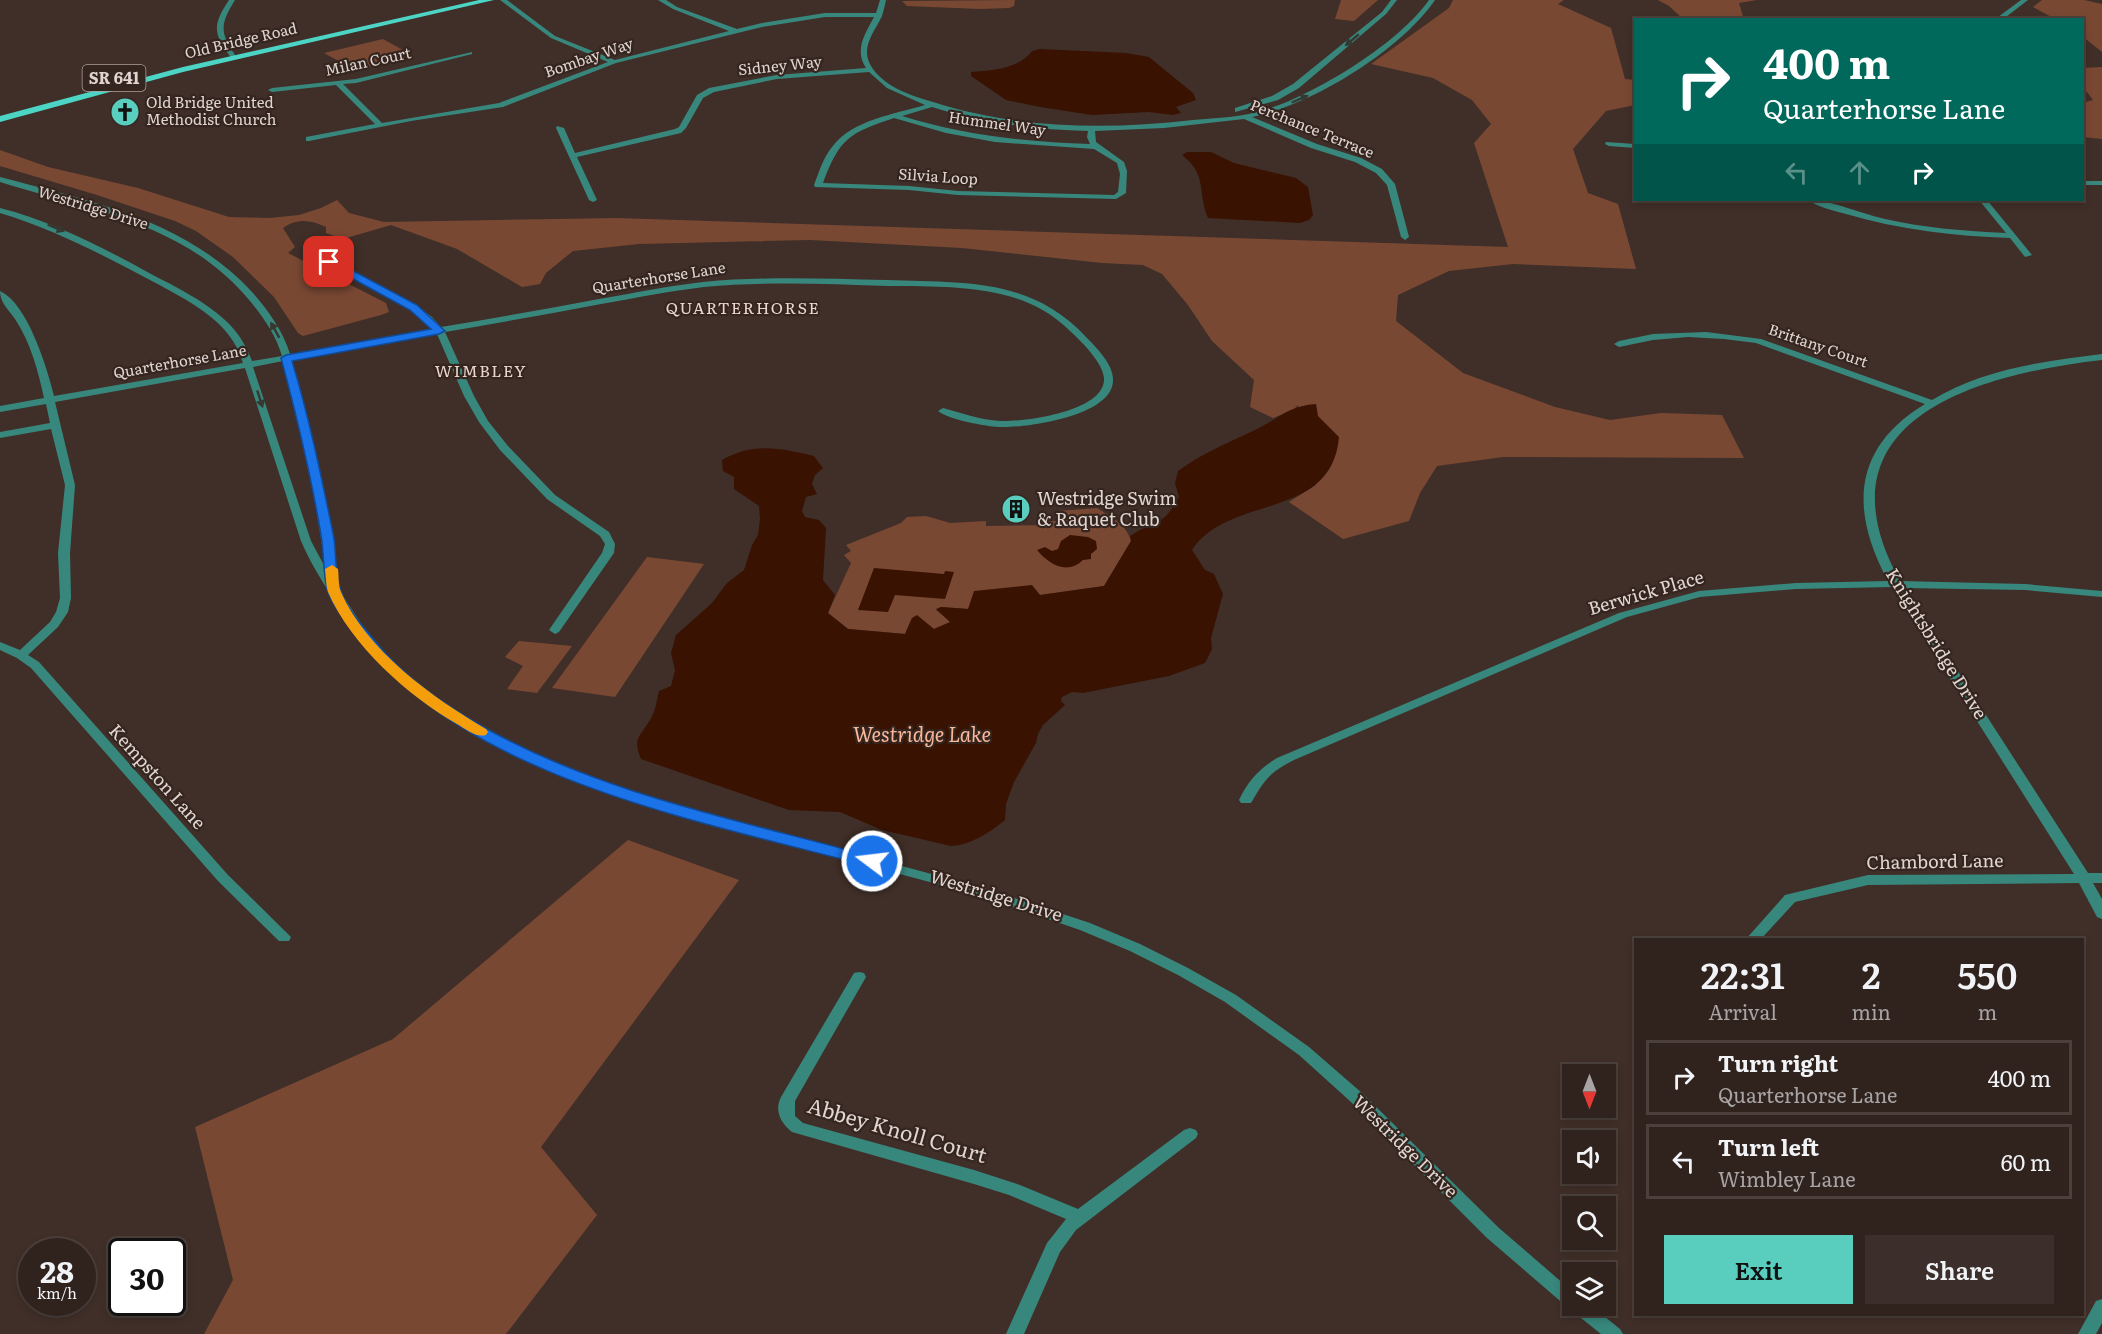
<!DOCTYPE html>
<style>
:root{--surface:#30231e;--page:#3c2f2b;--text:#f1f3f6;--muted:#a8a4a4;--line:#4b403c;--accent:#59cebf}
body{margin:0;font-family:Literata,serif;background:var(--page);color:var(--text);height:100vh;display:flex;flex-direction:column;font-size:22px;white-space:nowrap}
*{box-sizing:border-box;margin:0}
p{font-size:20px;color:var(--muted)}
.icon{flex:none;width:33px;height:33px;fill:none;stroke:currentColor;stroke-width:2;stroke-linecap:round;stroke-linejoin:round}
.map{position:relative;flex:1;overflow:hidden}
.side{position:absolute;left:1634px;top:938px;width:450px;height:378px;display:flex;flex-direction:column;background:var(--surface);border-radius:0px;box-shadow:0 3px 9px #0003,0 0 0 2px var(--line)}
.side>*{flex:none}
.guide{position:absolute;left:1634px;top:18px;width:450px;height:183px;border-radius:0px;box-shadow:0 3px 9px #0003,0 0 0 2px var(--line);background:#00695c;color:#fff;overflow:hidden}
.needle{width:39px;rotate:180deg}
.fabs{position:absolute;left:1562px;top:1064px;display:grid;gap:12px}
.fabs a{display:grid;place-items:center;width:54px;height:54px;border-radius:0px;background:var(--surface);box-shadow:0 3px 9px #0003,0 0 0 2px var(--line);font-size:30px}
.speed{position:absolute;left:18px;top:1238px;display:flex;gap:12px;font-size:30px;font-weight:700;text-align:center}
.speed>*{display:grid;place-content:center;width:78px;height:78px;border-radius:50%;background:var(--surface);box-shadow:0 3px 9px #0003,0 0 0 2px var(--line);line-height:1}
.speed small{font-size:15px;font-weight:400}
.speed .limit{border:3px solid #111;border-radius:9px;background:#fff;color:#111}
.pin{position:absolute;display:grid;place-items:center;width:51px;height:51px;color:#fff;margin:-26px;border-radius:12px;box-shadow:0 3px 9px #0006}
.me{position:absolute;width:66px;margin:-33px;rotate:285deg;stroke-linejoin:round;filter:drop-shadow(0 0 4px #0008)}
.turn{display:flex;align-items:center;gap:21px;height:126px;padding:0 30px;font-size:27px}
.turn .icon{width:78px;height:78px;stroke-width:2.5}
.turn b{display:block;font-size:42px;line-height:51px}
.lanes{display:flex;align-items:center;height:57px;padding:0 30px;background:#0003;justify-content:center;gap:30px;direction:ltr}
.lanes .off{opacity:.35}
.eta{display:flex;justify-content:space-evenly;align-items:center;height:102px;text-align:center}
.eta b{font-size:36px;font-weight:600;line-height:42px}
.primary-button{display:flex;gap:12px;margin-top:auto;padding:12px 30px}
.primary-button a{flex:1;height:69px;border-radius:0px;background:var(--accent);color:#111;font-size:24px;font-weight:600;line-height:69px;text-align:center}
.primary-button a+a{background:var(--page);color:var(--text)}
ul{padding:0;list-style:none}
li{display:flex;align-items:center;gap:18px;height:75px;margin:0 12px 9px;padding:0 18px;border:3px solid var(--line);border-radius:0px}
li div{flex:1}
li b{display:block;font-size:22px}
li em{font-style:normal}
.map>svg:first-child{display:block}
.green{fill:#794833}
.water{fill:#391201}
.lines{fill:none;stroke-linecap:round;stroke-linejoin:round}
.minor{fill:#38877d;fill-rule:evenodd}
.primary{fill:#4cd5c4;fill-rule:evenodd}
.oneway{fill:#363932}
.route{fill:#1a73e8;stroke:#114b97;stroke-width:1.5}
.slow{fill:#f59e0b}
.labels{text-anchor:middle;stroke-width:4.5;stroke-linejoin:round;paint-order:stroke}
.far-street-label{font-size:15px;fill:#e0d5d1;stroke:#35251f}
.far-poi-label{font-size:15px;fill:#e0d5d1;stroke:#35251f;text-anchor:start}
.shield{fill:#35251f;stroke:#ada09c;stroke-width:1.5}
.shield-label{font-size:16px;font-weight:bold;fill:#e0d5d1}
.far-neighbourhood-label{font-size:16px;letter-spacing:1.5px;fill:#ebd6cd;stroke:#35251f}
.poi-label{font-size:18px;fill:#e0d5d1;stroke:#35251f;text-anchor:start}
.street-label{font-size:18px;fill:#e0d5d1;stroke:#35251f}
.water-label{font-size:20px;font-style:italic;fill:#fab79a;stroke:#35251f}
.near-street-label{font-size:21px;fill:#e0d5d1;stroke:#35251f}
</style>
<div class="map">
<svg width="2102" height="1334" viewBox="0 0 2102 1334">
<rect width="100%" height="100%" fill="#402f28"/>
<path class="green" d="M 1015,0 L 1014,6 L 1009,8 L 980,9 L 907,6 L 902,1 Z
M 1341,0 L 1378,0 L 1354,21 L 1335,19 Z
M 1453,0 L 1564,0 L 1558,4 L 1611,28 L 1625,79 L 1635,80 L 1635,105 L 1606,111 L 1573,149 L 1588,193 L 1618,204 L 1636,269 L 1513,264 L 1449,271 L 1398,295 L 1396,321 L 1463,373 L 1555,407 L 1610,420 L 1661,413 L 1722,415 L 1744,458 L 1503,457 L 1437,466 L 1420,493 L 1409,521 L 1343,539 L 1289,502 L 1316,485 L 1298,405 L 1293,410 L 1273,418 L 1250,407 L 1254,380 L 1212,341 L 1188,305 L 1162,274 L 1143,265 L 1102,263 L 962,248 L 810,240 L 639,244 L 573,251 L 546,273 L 540,284 L 522,287 L 457,249 L 391,225 L 343,239 L 326,233 L 326,227 C 310,220 298,218 283,228 L 295,247 L 288,253 L 386,303 L 389,312 L 381,315 L 303,336 L 298,333 L 274,297 L 233,257 L 196,231 L 175,221 L 97,195 L 0,166 L 0,150 L 48,167 L 138,188 L 229,217 L 270,218 L 299,215 L 321,208 L 337,200 L 349,213 L 384,222 L 617,218 L 1508,247 L 1474,143 L 1491,124 L 1472,100 L 1433,78 L 1371,64 L 1449,8 Z
M 1658,0 L 1757,0 L 1739,3 L 1744,20 L 1683,19 L 1669,6 Z
M 2042,0 L 2084,0 L 2102,4 L 2102,52 L 2082,36 L 2082,20 L 2055,19 L 2033,7 Z
M 383,39 L 414,56 L 355,70 L 324,53 Z
M 2102,67 L 2102,139 L 2082,137 L 2082,103 L 2093,100 L 2087,92 L 2082,91 L 2082,68 Z
M 1097,508 C 1110,516 1127,525 1131,541 L 1104,586 L 1040,595 L 968,609 L 941,607 L 936,610 L 951,622 L 934,629 L 912,618 L 905,634 L 848,629 L 828,613 L 851,563 L 844,555 L 851,551 L 846,545 L 901,523 L 907,517 L 926,516 L 950,523 L 986,521 L 986,526 L 1046,525 L 1046,521 L 1059,521 L 1058,511 Z
M 647,557 L 704,564 L 615,697 L 552,688 Z
M 519,641 L 572,646 L 537,693 L 507,689 L 523,666 L 505,657 Z
M 628,840 L 739,880 L 541,1147 L 597,1215 L 506,1334 L 204,1334 L 233,1280 L 195,1127 L 393,1039 Z"/>
<path class="water" d="M 1040,49 L 1126,53 L 1149,57 L 1193,93 L 1196,100 L 1176,107 L 1181,113 L 1173,115 L 1149,112 L 1092,115 L 1040,107 L 1006,100 L 971,76 L 971,72 C 992,70 1019,69 1032,51 Z
M 1187,152 L 1211,152 L 1234,163 L 1296,178 L 1308,187 L 1313,215 L 1309,220 L 1300,223 L 1208,218 C 1197,192 1208,175 1182,155 Z
M 1316,404 L 1318,416 L 1339,437 C 1332,521 1228,494 1192,550 L 1205,570 L 1214,574 L 1223,594 L 1211,638 L 1212,649 L 1205,663 L 1169,676 L 1083,693 L 1072,692 L 1062,697 L 1061,701 L 1065,705 L 1043,725 L 1038,734 L 1036,743 L 1014,782 L 1006,804 L 1005,820 C 992,831 969,846 951,846 L 882,830 L 840,812 L 789,810 L 641,759 C 632,738 640,737 650,720 C 655,712 657,700 659,691 L 671,686 L 675,670 L 671,653 L 676,635 L 712,603 L 727,583 L 744,570 L 752,545 L 758,535 L 760,519 L 759,506 L 734,489 L 734,477 L 723,471 L 722,460 C 754,442 780,448 814,456 L 823,468 L 815,475 L 812,484 L 817,494 L 806,497 L 802,511 L 805,517 L 819,520 L 826,528 L 823,580 L 835,595 L 828,613 L 848,629 L 905,634 L 912,618 L 917,615 L 934,629 L 950,622 L 936,609 L 941,607 L 968,609 L 974,591 L 1032,585 L 1040,595 L 1104,586 L 1131,541 L 1130,536 C 1155,520 1163,527 1179,497 L 1175,483 L 1178,471 C 1201,454 1227,443 1253,431 C 1277,420 1287,406 1316,404 Z
M 1070,535 L 1088,537 L 1096,541 L 1097,549 L 1091,554 L 1091,559 L 1083,560 C 1066,576 1048,563 1037,550 L 1045,547 L 1052,551 L 1058,549 L 1061,541 Z
M 874,568 L 944,574 L 945,571 L 954,572 L 945,599 L 895,595 L 888,612 L 858,610 Z"/>
<g class="lines">
<path class="minor" d="M 229,0 L 235,0 C 219,26 220,33 237,58 L 234,60 L 232,59 C 214,34 211,27 229,0 Z
M 500,0 L 507,0 L 555,36 L 615,60 L 729,31 L 673,9 L 658,0 L 666,0 L 677,7 L 737,29 L 762,23 L 825,13 L 876,13 L 880,0 L 886,0 C 885,5 883,13 882,16 C 875,31 862,45 869,62 C 879,85 911,96 933,102 C 1018,129 1105,130 1193,120 C 1218,118 1242,117 1265,110 C 1316,94 1398,44 1429,0 L 1435,0 C 1401,50 1312,105 1252,117 L 1317,144 L 1361,158 L 1382,169 L 1395,184 L 1409,237 L 1405,240 L 1401,237 L 1387,185 L 1376,173 L 1355,162 L 1311,148 L 1244,119 L 1164,128 L 1095,131 L 1096,142 L 1124,162 L 1127,171 L 1126,193 L 1116,199 L 958,195 L 909,190 L 815,187 L 814,185 C 819,172 823,158 832,147 C 852,120 895,114 925,105 L 887,88 L 869,72 L 777,79 L 714,92 L 703,98 L 686,128 L 681,133 L 577,157 L 597,200 L 593,202 L 589,200 L 556,128 L 557,126 L 564,128 L 575,153 L 675,129 L 679,127 L 697,95 L 709,88 L 777,75 L 866,68 C 854,50 865,34 874,17 L 825,17 L 762,27 L 616,63 L 503,107 L 411,121 L 309,141 L 306,141 L 306,137 L 375,124 L 336,85 L 272,92 L 268,90 L 272,88 L 356,79 L 472,52 L 472,54 L 356,83 L 343,84 L 382,123 L 499,103 L 608,62 L 551,38 ZM 932,107 C 983,123 1035,130 1088,131 L 1087,137 L 1090,144 C 1026,142 963,135 902,116 ZM 894,118 L 946,133 L 995,142 L 1094,149 L 1117,163 L 1120,174 L 1118,192 L 1114,195 L 958,191 L 909,186 L 823,183 C 840,138 849,133 894,118 Z
M 1391,0 L 1397,0 L 1386,14 L 1299,88 L 1278,100 L 1235,112 L 1235,108 L 1272,96 L 1293,84 L 1382,12 Z
M 2021,0 L 2028,0 L 2002,20 L 1994,20 Z
M 1606,142 L 1635,144 L 1635,148 L 1609,146 L 1605,144 Z
M 0,177 C 90,201 186,220 252,292 C 268,310 283,331 290,354 L 433,329 C 407,299 343,273 307,254 L 307,250 L 310,249 L 410,301 L 432,317 L 441,327 C 494,318 546,309 599,299 C 634,293 668,286 703,282 C 764,276 825,279 886,280 C 963,283 1030,277 1086,337 C 1096,347 1113,364 1113,379 C 1115,416 1026,428 999,427 C 984,426 950,420 938,411 L 943,408 C 962,413 980,420 1000,421 C 1024,422 1101,412 1104,381 C 1106,365 1080,340 1069,330 C 1021,283 951,287 889,286 C 828,284 766,281 704,287 C 670,291 635,298 601,304 C 549,314 497,323 445,332 L 474,396 L 488,421 L 508,446 L 555,495 L 609,532 L 615,544 L 614,553 L 559,632 L 555,634 L 549,630 L 602,553 L 605,544 L 600,536 L 547,499 L 500,450 L 479,422 L 464,396 L 437,334 L 292,360 L 323,486 L 339,590 L 366,631 L 384,653 L 410,679 L 440,702 L 506,741 L 541,758 L 611,785 L 646,797 L 987,889 L 1090,923 L 1140,944 L 1188,968 L 1236,995 L 1309,1047 L 1362,1093 L 1499,1228 L 1572,1291 L 1572,1305 L 1590,1305 L 1620,1329 L 1623,1334 L 1601,1334 L 1566,1306 L 1487,1238 L 1351,1102 L 1299,1055 L 1225,1002 L 1178,975 L 1130,951 L 1080,930 L 978,895 L 636,803 C 542,770 447,733 377,659 C 360,642 347,621 334,600 C 322,581 310,562 301,541 L 245,368 L 55,402 L 75,485 L 70,553 L 71,598 L 68,612 L 58,627 L 28,655 L 39,662 L 228,875 L 291,937 L 289,941 L 279,941 L 218,881 L 31,668 L 17,658 L 0,650 L 0,642 L 20,650 L 50,622 L 56,612 L 60,598 L 58,553 L 65,485 L 51,429 L 0,438 L 0,432 L 50,423 L 46,404 L 0,412 L 0,406 L 44,398 C 38,371 31,343 15,319 C 9,310 0,303 0,291 C 28,304 47,368 54,396 L 243,363 C 238,347 231,336 219,324 C 199,305 174,293 150,280 C 101,254 53,229 0,213 L 0,208 C 54,222 102,247 151,274 C 176,287 203,300 225,320 C 238,332 246,345 252,361 L 282,356 C 275,332 260,312 243,293 C 179,222 87,209 0,182 ZM 283,361 L 308,460 L 326,569 L 311,541 L 253,367 Z
M 2082,181 L 2102,181 L 2102,185 L 2082,185 Z
M 1808,200 C 1824,198 1865,215 1885,219 C 1924,228 1965,231 2006,233 L 1979,200 L 1987,200 L 2032,255 L 2025,257 L 2010,238 C 1955,236 1900,230 1846,214 C 1834,211 1818,207 1808,200 Z
M 1706,332 L 1761,339 L 1932,400 C 1982,369 2045,361 2102,354 L 2102,360 C 1978,374 1811,420 1900,581 L 2025,584 L 2102,591 L 2102,597 L 2025,590 L 1904,588 L 2088,873 L 2102,873 L 2102,883 L 2093,883 L 2102,899 L 2102,919 L 2097,917 L 2079,883 L 1868,885 L 1795,902 L 1761,939 L 1746,939 L 1785,895 L 1868,875 L 2074,874 L 1892,587 L 1796,589 L 1700,597 L 1627,617 L 1294,760 C 1269,773 1265,779 1251,803 L 1241,803 L 1239,800 C 1248,781 1259,769 1277,758 L 1619,613 L 1699,591 L 1796,583 L 1888,581 C 1850,511 1852,448 1925,404 L 1756,343 L 1724,339 L 1688,337 L 1653,340 L 1619,347 L 1614,344 L 1619,341 L 1653,334 Z
M 859,972 L 864,973 L 866,977 L 795,1101 L 795,1116 L 803,1123 L 974,1170 L 1020,1185 L 1078,1209 L 1184,1130 L 1190,1128 L 1196,1130 L 1198,1134 L 1196,1138 L 1076,1230 L 1060,1252 L 1024,1334 L 1006,1334 L 1047,1243 L 1066,1219 L 1009,1195 L 974,1184 L 792,1132 C 781,1123 774,1111 781,1097 L 854,973 Z
M 2102,1299 L 2102,1323 L 2096,1334 L 2078,1334 L 2096,1301 Z"/>
<path class="primary" d="M 479,0 L 494,0 L 183,72 L 0,122 L 0,116 L 183,67 Z"/>
</g>
<defs><path id="oneway-solid" d="M-6-.8H1V-3.2L6.5 0L1 3.2V.8H-6Z" transform="scale(1.5)"/></defs>
<g class="oneway">
<use href="#oneway-solid" transform="translate(1352 40) rotate(140)"/>
<use href="#oneway-solid" transform="translate(1300 99) rotate(-23)"/>
<use href="#oneway-solid" transform="translate(56 228) rotate(22)"/>
<use href="#oneway-solid" transform="translate(275 330) rotate(-119)"/>
<use href="#oneway-solid" transform="translate(260 399) rotate(72)"/>
</g>
<path class="route" d="M 326,260 L 333,260 L 417,305 L 445,331 L 439,334 L 292,361 C 309,417 321,475 333,533 C 337,551 334,574 341,591 C 347,609 362,625 374,640 C 404,678 445,705 487,729 C 608,796 745,821 877,858 L 880,861 L 877,865 L 872,867 C 709,823 472,781 362,642 C 351,629 332,606 327,589 C 323,572 324,553 321,535 C 311,476 297,417 281,358 L 286,355 L 431,329 L 410,310 L 326,264 Z"/>
<path class="slow" d="M 332,565 L 338,569 C 339,576 338,585 341,592 C 366,650 433,698 486,729 L 488,732 L 486,735 C 476,738 466,729 457,724 C 408,696 351,645 328,592 C 326,586 326,577 325,569 Z"/>
<defs>
<g id="church-disc" transform="scale(1.5)"><circle r="9.5" fill="#59cebf" stroke="#35251f"/><path d="M-1.2-6h2.4v3.5h3.3v2.4h-3.3V6h-2.4V-.1h-3.3v-2.4h3.3Z" fill="#111"/></g>
<g id="building-disc" transform="scale(1.5)"><circle r="9.5" fill="#59cebf" stroke="#35251f"/><path d="M-4-6H4V6H1V3H-1V6H-4ZM-2.5-4.3h1.7v1.8h-1.7ZM.8-4.3h1.7v1.8H.8ZM-2.5-1h1.7V.8h-1.7ZM.8-1h1.7V.8H.8Z" fill="#111"/></g>
</defs>
<g fill-rule="evenodd">
<use href="#church-disc" x="125" y="112"/>
<use href="#building-disc" x="1016" y="509"/>
</g>
<g class="labels">
<g class="far-street-label">
<text transform="translate(241 41) rotate(-13)" y="5">Old Bridge Road</text>
<text transform="translate(589 58) rotate(-19)" y="5">Bombay Way</text>
<text transform="translate(368 62) rotate(-12)" y="5">Milan Court</text>
<text transform="translate(780 66) rotate(-6)" y="5">Sidney Way</text>
<text transform="translate(997 124) rotate(8)" y="5">Hummel Way</text>
<text transform="translate(1312 129) rotate(22)" y="5">Perchance Terrace</text>
<text transform="translate(938 177) rotate(4)" y="5">Silvia Loop</text>
<text transform="translate(93 208) rotate(17)" y="5">Westridge Drive</text>
<text transform="translate(659 278) rotate(-9)" y="5">Quarterhorse Lane</text>
<text transform="translate(1818 346) rotate(19)" y="5">Brittany Court</text>
<text transform="translate(180 362) rotate(-10)" y="5">Quarterhorse Lane</text>
</g>
<g class="far-poi-label">
<text x="146" y="108">Old Bridge United<tspan x="146" dy="17">Methodist Church</tspan></text>
</g>
<rect class="shield" x="82.5" y="65" width="63" height="26" rx="4.5"/>
<g class="shield-label">
<text x="114" y="84">SR 641</text>
</g>
<g class="far-neighbourhood-label">
<text x="743" y="314">QUARTERHORSE</text>
<text x="481" y="377">WIMBLEY</text>
</g>
<g class="poi-label">
<text x="1037" y="505">Westridge Swim<tspan x="1037" dy="21">&amp; Raquet Club</tspan></text>
</g>
<g class="street-label">
<text transform="translate(1646 593) rotate(-16)" y="6">Berwick Place</text>
<text transform="translate(1936 644) rotate(58)" y="6">Knightsbridge Drive</text>
<text transform="translate(157 777) rotate(48)" y="6">Kempston Lane</text>
<text transform="translate(1935 862) rotate(-1)" y="6">Chambord Lane</text>
<text transform="translate(996 896) rotate(17)" y="6">Westridge Drive</text>
<text transform="translate(1405 1147) rotate(44)" y="6">Westridge Drive</text>
</g>
<g class="water-label">
<text x="922" y="742">Westridge Lake</text>
</g>
<g class="near-street-label">
<text transform="translate(897 1131) rotate(16)" y="7">Abbey Knoll Court</text>
</g>
</g>
</svg>
<div class="fabs">
<a><svg class="needle" viewBox="-14 -14 28 28"><path d="M0-13l5 13h-10z" fill="#e53935"/><path d="M0 13l5-13h-10z" fill="#a8a4a4"/></svg></a>
<a><svg class="icon" aria-label="sound" viewBox="0 0 24 24"><path d="M4 9h4l5-4v14l-5-4H4zM17 9q2 3 0 6"/></svg></a>
<a><svg class="icon" aria-label="search" viewBox="0 0 24 24"><circle cx="10" cy="10" r="6"/><path d="M15 15l6 6"/></svg></a>
<a><svg class="icon" aria-label="layers" viewBox="0 0 24 24"><path d="M12 4l9 5-9 5-9-5zM3 14l9 5 9-5"/></svg></a>
</div>
<div class="speed"><div>28<small>km/h</small></div><div class="limit">30</div></div>
<div class="pin" style="left:329px;top:262px;background:#d93025"><svg class="icon" aria-label="arrive" viewBox="0 0 24 24"><path d="M6 21V4h12l-3 4 3 4H6"/></svg></div>
<svg class="me" style="left:872px;top:861px" viewBox="-20 -20 40 40"><circle r="17" fill="#1a73e8" stroke="#fff" stroke-width="3"/><path d="M0-11L8 9 0 5-8 9z" fill="#fff"/></svg>
<div class="guide">
<div class="turn"><svg class="icon" aria-label="right" viewBox="0 0 24 24"><path d="M7 20v-9h11M14 6l5 5-5 5"/></svg><div><b>400 m</b>Quarterhorse Lane</div></div>
<div class="lanes"><svg class="icon off" aria-label="left" viewBox="0 0 24 24"><path d="M17 20v-9H6M10 6l-5 5 5 5"/></svg><svg class="icon off" aria-label="ahead" viewBox="0 0 24 24"><path d="M12 20V5M6 11l6-6 6 6"/></svg><svg class="icon" aria-label="right" viewBox="0 0 24 24"><path d="M7 20v-9h11M14 6l5 5-5 5"/></svg></div>
</div>
<section class="side">
<div class="eta">
<div><b>22:31</b><p>Arrival</p></div>
<div><b>2</b><p>min</p></div>
<div><b>550</b><p>m</p></div>
</div>
<ul>
<li><svg class="icon" aria-label="right" viewBox="0 0 24 24"><path d="M7 20v-9h11M14 6l5 5-5 5"/></svg><div><b>Turn right</b><p>Quarterhorse Lane</p></div><em>400 m</em></li>
<li><svg class="icon" aria-label="left" viewBox="0 0 24 24"><path d="M17 20v-9H6M10 6l-5 5 5 5"/></svg><div><b>Turn left</b><p>Wimbley Lane</p></div><em>60 m</em></li>
</ul>
<div class="primary-button"><a>Exit</a><a>Share</a></div>
</section>
</div>
